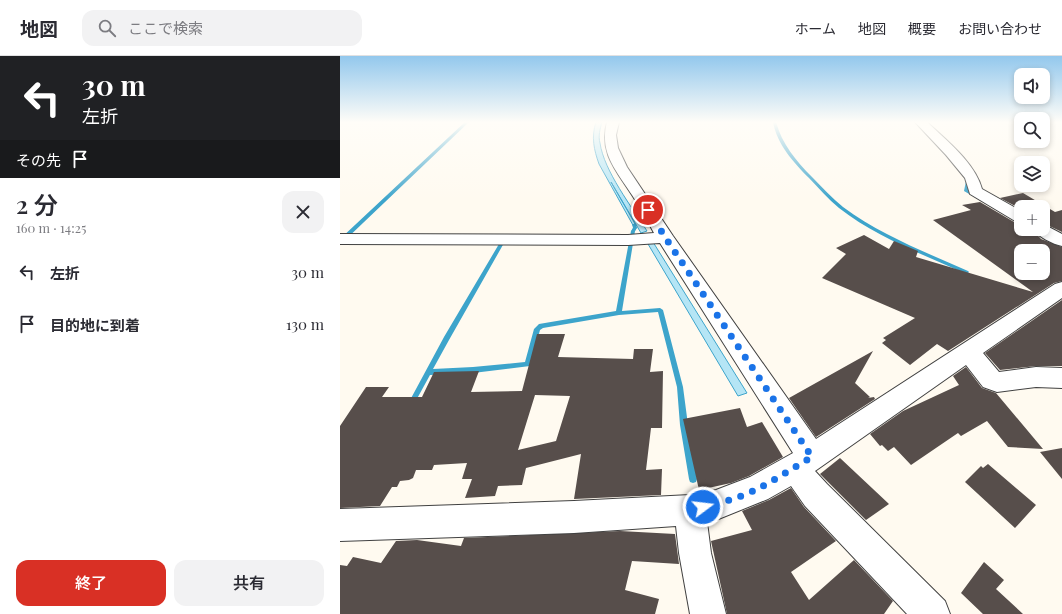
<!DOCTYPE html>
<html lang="ja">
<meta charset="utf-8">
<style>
:root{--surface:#fff;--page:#f2f2f3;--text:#2b2b33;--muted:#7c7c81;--line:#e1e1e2;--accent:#d93025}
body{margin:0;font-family:"Playfair Display","Noto Sans JP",serif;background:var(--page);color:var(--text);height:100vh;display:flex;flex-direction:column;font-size:15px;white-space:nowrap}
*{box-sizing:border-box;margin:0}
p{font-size:13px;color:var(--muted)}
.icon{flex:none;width:22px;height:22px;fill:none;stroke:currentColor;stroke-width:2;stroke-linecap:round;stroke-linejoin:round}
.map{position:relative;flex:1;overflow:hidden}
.details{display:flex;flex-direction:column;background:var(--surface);width:340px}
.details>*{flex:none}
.top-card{background:#202124;color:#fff;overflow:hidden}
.buttons{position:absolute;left:674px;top:12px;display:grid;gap:8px}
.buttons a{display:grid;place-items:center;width:36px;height:36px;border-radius:8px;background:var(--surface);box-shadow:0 2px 6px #0003;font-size:20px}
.pin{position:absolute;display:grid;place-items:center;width:34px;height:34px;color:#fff;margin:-17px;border:2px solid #fff;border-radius:50%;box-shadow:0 1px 4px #0007}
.me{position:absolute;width:44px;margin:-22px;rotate:75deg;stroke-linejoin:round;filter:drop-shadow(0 0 3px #0008)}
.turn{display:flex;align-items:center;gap:14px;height:84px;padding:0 16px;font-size:18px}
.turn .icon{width:52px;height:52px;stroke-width:2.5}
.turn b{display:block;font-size:28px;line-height:34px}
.then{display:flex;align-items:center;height:38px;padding:0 16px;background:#0003;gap:8px;font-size:15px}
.round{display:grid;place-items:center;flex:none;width:42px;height:42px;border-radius:12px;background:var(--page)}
.headline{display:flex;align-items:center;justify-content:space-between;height:68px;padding:0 16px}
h1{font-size:24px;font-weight:600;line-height:30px}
.primary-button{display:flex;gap:8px;margin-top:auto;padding:8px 16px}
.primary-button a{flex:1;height:46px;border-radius:12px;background:var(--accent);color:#fff;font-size:16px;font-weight:600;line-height:46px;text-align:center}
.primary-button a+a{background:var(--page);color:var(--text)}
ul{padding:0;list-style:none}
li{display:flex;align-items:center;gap:12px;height:52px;padding:0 16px}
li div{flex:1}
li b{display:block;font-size:15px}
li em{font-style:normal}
header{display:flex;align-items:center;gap:24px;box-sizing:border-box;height:56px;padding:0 20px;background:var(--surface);border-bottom:1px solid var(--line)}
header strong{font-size:19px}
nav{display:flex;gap:22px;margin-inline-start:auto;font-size:14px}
.search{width:280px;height:36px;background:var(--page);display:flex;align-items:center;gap:10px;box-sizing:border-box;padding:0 14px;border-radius:12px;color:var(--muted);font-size:15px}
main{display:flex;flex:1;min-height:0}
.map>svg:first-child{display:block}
.water{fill:#b5e5f5;stroke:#3da4cb}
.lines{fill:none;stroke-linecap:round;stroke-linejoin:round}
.stream{fill:#3da4cb;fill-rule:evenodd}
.building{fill:#574e4b;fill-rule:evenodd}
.minor-casing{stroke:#414141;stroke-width:2}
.minor{fill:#fff;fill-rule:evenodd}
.route{stroke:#1a73e8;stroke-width:7;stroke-dasharray:0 12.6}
</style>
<header>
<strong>地図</strong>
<div class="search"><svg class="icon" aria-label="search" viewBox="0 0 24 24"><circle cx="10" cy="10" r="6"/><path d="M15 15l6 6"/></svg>ここで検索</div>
<nav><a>ホーム</a><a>地図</a><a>概要</a><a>お問い合わせ</a></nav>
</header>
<main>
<section class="details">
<div class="top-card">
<div class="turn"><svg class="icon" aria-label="left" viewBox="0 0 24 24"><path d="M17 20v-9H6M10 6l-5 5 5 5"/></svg><div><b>30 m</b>左折</div></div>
<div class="then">その先<svg class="icon" aria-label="arrive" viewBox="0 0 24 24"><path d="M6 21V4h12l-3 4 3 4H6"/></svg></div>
</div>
<div class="headline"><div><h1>2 分</h1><p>160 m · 14:25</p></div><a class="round"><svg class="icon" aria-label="close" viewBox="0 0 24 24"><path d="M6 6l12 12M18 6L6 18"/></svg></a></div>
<ul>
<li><svg class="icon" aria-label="left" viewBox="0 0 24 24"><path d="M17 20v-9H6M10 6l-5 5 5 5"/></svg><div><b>左折</b></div><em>30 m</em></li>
<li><svg class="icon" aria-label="arrive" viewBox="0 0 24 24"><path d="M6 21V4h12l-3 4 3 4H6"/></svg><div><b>目的地に到着</b></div><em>130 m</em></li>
</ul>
<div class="primary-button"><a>終了</a><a>共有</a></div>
</section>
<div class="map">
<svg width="722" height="558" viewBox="0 0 722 558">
<rect width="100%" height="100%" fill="#fffaf0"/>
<path class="water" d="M 256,66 L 262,66 C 260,73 258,80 260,87 C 264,115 292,151 307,175 L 301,177 L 271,126 L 294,166 L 296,172 L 294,176 L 292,175 L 294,171 L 259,108 C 254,94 251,81 256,66 Z
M 313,186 L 407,337 L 398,340 L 308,188 Z"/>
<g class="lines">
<path class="stream" d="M 125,66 L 129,66 L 2,187 L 0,187 L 0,183 Z
M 433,66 L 436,66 C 442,88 456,105 472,121 C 482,131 492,142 503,151 C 541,179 585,196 628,215 L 629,216 L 628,217 L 624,217 C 582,198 536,181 499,152 C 488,143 479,132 469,122 C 453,106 437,88 433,66 Z
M 627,120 L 630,121 L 628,135 L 638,140 L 638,142 L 636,142 L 624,135 Z
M 292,168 L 296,168 L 297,172 L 295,175 L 282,255 L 320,252 L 323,254 L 343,331 L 348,369 L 357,423 L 356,426 L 353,427 L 350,426 L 349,423 L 340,369 L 337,331 L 318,256 L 279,259 L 203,272 L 200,274 L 190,310 L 133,317 L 90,319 L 73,350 L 71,351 L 69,350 L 68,348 L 69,346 L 104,281 L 159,188 L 154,188 L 154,186 L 162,186 L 164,187 L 109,284 L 93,313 L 133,311 L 185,306 L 194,273 L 199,268 L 276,255 L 291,175 L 293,172 Z"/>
</g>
<path class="building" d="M 683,137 L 715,156 L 722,154 L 722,176 L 703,167 L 703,151 L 681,151 L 681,153 L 660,142 Z
M 640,146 L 674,166 L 681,168 L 681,173 L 692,173 L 701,183 L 722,191 L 722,225 L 714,227 L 608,295 L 597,288 L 570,309 L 542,287 L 546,284 L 543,282 L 575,262 L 482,222 L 506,198 L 496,192 L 524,179 L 549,193 L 554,185 L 578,195 L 576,201 L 693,236 L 593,164 L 631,154 L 622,149 ZM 681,195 L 703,195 L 703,217 L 681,217 Z
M 722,244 L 722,310 L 696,310 L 660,314 L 645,297 Z
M 197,278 L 225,278 L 218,301 L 293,303 L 294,293 L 313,293 L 310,316 L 323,315 L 322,372 L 311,372 L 306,414 L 322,413 L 321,439 L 234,443 L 241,398 L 186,412 L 182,429 L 158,430 L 155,440 L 125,442 L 132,423 L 122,423 L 127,407 L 94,409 L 92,414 L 76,414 L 73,422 L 69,424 L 60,425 L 57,431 L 52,431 L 40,450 L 0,452 L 0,370 L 26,331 L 49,331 L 42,341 L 82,341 L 94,316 L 139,315 L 131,336 L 182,335 ZM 195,339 L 230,340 L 216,385 L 178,394 Z
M 533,295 L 515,327 L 530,341 L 528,342 L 534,341 L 535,343 L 476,381 L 449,342 Z
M 626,311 L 642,332 L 656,337 L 703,393 L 668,391 L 647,365 L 621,380 L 618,377 L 571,409 L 554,391 L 548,395 L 542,389 L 540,390 L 530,378 L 563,355 L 619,329 L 613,320 Z
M 400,352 L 407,371 L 422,366 L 443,401 L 409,420 L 391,427 L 359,434 L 343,363 Z
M 722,392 L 722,423 L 700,396 Z
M 500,402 L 549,448 L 526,464 L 480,418 Z
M 648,408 L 696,449 L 675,472 L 625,426 L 641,410 L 643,412 Z
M 451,432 L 464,451 L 496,485 L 451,516 L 469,544 L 514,504 L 553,545 L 544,558 L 387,558 L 371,485 L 412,474 L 402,455 L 429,444 Z
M 280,475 L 335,478 L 339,508 L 292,505 L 285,534 L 319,543 L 315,558 L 0,558 L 0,509 L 7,510 L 13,501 L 41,507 L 56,485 L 77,484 L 121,490 L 124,482 Z
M 644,506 L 664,524 L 656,533 L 683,558 L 643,558 L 621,537 Z"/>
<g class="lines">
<g class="minor-casing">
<path id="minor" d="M 267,66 L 279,66 L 276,79 L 278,92 L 287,111 L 333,180 L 476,383 L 715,228 L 722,226 L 722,242 L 643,297 L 659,316 L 696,311 L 722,312 L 722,332 L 696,331 L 657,336 L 643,331 L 626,309 L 475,415 L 487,428 L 605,545 L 610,558 L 567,558 L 465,450 L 451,430 L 428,443 L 376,464 L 367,466 L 371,497 L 386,558 L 350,558 L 339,497 L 336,470 L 234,477 L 0,485 L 0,453 L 234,445 L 350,439 L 376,434 L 410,421 L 453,397 L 320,187 L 288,189 L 0,188 L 0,178 L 288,179 L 314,177 C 307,164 300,151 292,139 C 276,114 259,97 267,66 Z
M 575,66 L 587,66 C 606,84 635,107 642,133 L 681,155 L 681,167 L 675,165 L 630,138 L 625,122 L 606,99 Z
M 703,168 L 722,178 L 722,190 C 713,188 698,181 693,173 L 703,173 Z"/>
</g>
<use href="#minor" class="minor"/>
</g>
<linearGradient id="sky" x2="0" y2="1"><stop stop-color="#93c8ed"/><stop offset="0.46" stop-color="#fffdf8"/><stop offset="1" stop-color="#fffdf8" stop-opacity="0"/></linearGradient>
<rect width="722" height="144" fill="url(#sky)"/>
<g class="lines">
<path class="route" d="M 308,154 L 325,181 L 472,401 C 454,411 437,423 419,432 C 402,441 381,447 363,451"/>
</g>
</svg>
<div class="buttons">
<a><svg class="icon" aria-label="sound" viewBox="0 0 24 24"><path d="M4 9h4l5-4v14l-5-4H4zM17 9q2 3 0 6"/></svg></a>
<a><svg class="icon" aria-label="search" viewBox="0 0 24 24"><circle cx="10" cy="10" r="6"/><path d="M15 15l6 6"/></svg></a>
<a><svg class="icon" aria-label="layers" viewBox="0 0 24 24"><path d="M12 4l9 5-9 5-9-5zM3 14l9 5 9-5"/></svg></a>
<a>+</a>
<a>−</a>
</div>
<div class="pin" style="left:308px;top:154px;background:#d93025"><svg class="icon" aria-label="arrive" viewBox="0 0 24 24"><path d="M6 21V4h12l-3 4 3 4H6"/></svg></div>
<svg class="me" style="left:363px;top:451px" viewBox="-20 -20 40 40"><circle r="17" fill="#1a73e8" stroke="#fff" stroke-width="3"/><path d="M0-11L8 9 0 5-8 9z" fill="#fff"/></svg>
</div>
</main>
